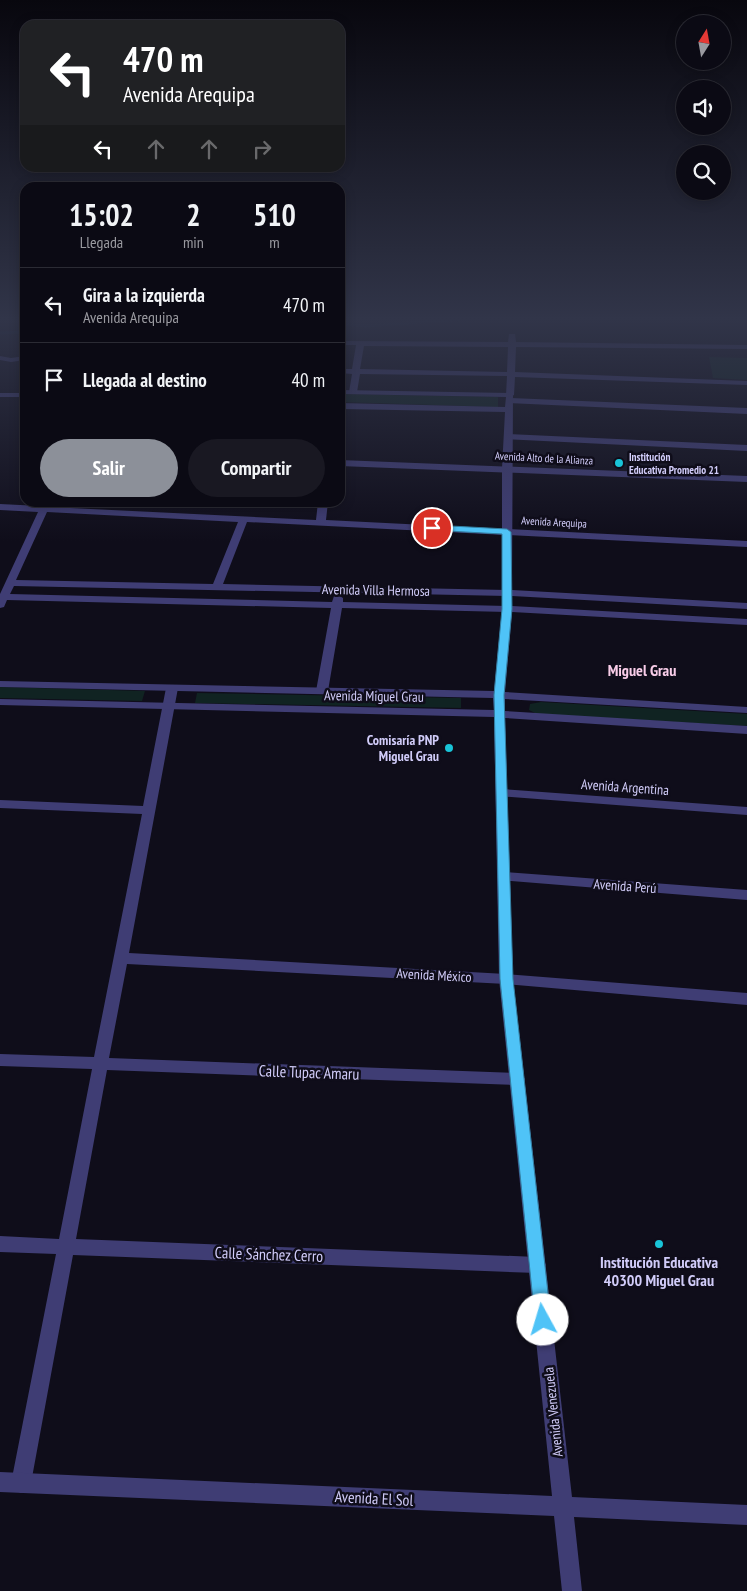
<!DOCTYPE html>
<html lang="es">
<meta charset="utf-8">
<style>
:root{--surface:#0b0a14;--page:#191822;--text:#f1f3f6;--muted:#9a9aa0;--line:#2b2b34;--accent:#8c9099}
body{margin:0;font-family:"PT Sans Narrow",sans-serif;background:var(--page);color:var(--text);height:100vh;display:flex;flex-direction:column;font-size:19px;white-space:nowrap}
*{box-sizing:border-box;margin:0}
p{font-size:16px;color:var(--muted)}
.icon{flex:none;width:28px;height:28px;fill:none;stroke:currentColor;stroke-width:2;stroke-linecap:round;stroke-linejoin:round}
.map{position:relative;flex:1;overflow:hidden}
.drawer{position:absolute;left:20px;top:182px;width:325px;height:325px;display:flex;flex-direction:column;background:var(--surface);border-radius:15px;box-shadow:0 2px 12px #0003,0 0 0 1px var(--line)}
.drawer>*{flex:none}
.banner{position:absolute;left:20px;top:20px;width:325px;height:152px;border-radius:15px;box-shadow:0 2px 12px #0003,0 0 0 1px var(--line);background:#202124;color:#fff;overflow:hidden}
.needle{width:32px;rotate:11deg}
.fabs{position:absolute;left:676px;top:15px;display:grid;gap:10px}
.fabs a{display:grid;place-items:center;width:55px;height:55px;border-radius:50%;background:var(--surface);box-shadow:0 2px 12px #0003,0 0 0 1px var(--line);font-size:25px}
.pin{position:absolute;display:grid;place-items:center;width:42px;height:42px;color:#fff;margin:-21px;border:2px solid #fff;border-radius:50%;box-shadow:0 1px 5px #0007}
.me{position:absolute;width:55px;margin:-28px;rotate:354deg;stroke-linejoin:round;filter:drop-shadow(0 0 4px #0008)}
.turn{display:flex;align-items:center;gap:18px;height:105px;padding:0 20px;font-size:22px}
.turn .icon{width:65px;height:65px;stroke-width:2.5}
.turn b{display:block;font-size:35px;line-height:42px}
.lanes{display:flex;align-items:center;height:48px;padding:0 20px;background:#0003;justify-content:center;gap:25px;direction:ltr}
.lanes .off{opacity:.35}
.eta{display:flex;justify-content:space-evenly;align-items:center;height:85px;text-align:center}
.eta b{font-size:30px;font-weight:800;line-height:35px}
.action{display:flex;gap:10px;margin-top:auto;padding:10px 20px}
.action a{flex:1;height:58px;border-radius:30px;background:var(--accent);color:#fff;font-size:20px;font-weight:800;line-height:58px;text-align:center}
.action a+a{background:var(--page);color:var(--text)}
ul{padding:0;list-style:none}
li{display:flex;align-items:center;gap:15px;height:75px;padding:0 20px;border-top:1px solid var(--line)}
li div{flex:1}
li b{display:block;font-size:19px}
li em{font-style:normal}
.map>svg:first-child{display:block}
.green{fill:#102322}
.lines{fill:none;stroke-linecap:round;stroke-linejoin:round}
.stream{stroke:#0d1b33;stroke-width:3}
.minor{fill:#3f3d74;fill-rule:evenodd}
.tertiary{fill:#3f3d74;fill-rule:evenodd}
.route{fill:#4fc3f7;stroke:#337fa1}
.poi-dot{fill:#19c4d8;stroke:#0f0d1a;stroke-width:2}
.labels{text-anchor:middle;stroke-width:5;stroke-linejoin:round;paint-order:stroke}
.far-poi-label{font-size:11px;font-weight:bold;fill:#d1ccf9;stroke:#0f0d1a;text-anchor:start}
.far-street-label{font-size:11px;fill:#d1ccf9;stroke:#0f0d1a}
.street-label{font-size:14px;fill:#d1ccf9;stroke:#0f0d1a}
.poi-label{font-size:14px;font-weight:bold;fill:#d1ccf9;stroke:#0f0d1a;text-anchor:end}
.quarter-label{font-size:16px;font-weight:bold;fill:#f9cde9;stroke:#0f0d1a}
.near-street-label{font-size:16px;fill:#d1ccf9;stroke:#0f0d1a}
.near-poi-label{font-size:16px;font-weight:bold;fill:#d1ccf9;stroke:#0f0d1a}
</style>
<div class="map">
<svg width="747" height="1591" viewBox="0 0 747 1591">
<rect width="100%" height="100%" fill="#0f0d1a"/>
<path class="green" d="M 709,357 L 747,358 L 747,380 L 713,378 Z
M 340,394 L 498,397 L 498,407 L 340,402 Z
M 0,687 L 145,691 L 142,701 L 0,698 Z
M 197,693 L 461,698 L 461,708 L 195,703 Z
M 541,702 L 747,714 L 747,726 L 537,714 L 529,710 L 530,704 Z"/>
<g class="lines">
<path class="stream" d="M 340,324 L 366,326 L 478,318
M 0,333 L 25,332"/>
<path class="minor" d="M 509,334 L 515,334 L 516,342 L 747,345 L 747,349 L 516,347 L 515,372 L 747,381 L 747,385 L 515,377 L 514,395 L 510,397 L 506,395 L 507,376 L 360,374 L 357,392 L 353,394 L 349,392 L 352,374 L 340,373 L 340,369 L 352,369 L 356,345 L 340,345 L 340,341 L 508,342 ZM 364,346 L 508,347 L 507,372 L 360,369 Z
M 0,356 L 11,358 L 25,356 L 25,360 L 11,362 L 0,360 Z
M 511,398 L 747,408 L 747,414 L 508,403 L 507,401 Z
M 508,434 L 747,445 L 747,451 L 505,439 L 505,435 Z
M 340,460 L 747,476 L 747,482 L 340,466 Z
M 42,502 L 51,502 L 50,507 L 316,520 L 318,502 L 328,502 L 326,520 L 747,541 L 747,547 L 247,522 L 223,584 L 507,590 L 512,593 L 507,596 L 14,586 L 10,594 L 332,602 L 334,596 L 338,595 L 343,598 L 343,602 L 507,606 L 512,609 L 507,612 L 342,608 L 328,691 L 322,694 L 316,691 L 331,608 L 7,600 L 4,607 L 0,608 L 0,594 L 38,512 L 0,510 L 0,504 L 40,506 ZM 47,512 L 238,522 L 213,584 L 16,580 Z
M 172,685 L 178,688 L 129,953 L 506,974 L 747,993 L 747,1005 L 506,984 L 127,964 L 109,1058 L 517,1073 L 522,1075 L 525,1079 L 522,1083 L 517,1085 L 107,1070 L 76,1239 L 537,1257 L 543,1259 L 546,1265 L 543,1271 L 537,1273 L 73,1255 L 31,1483 L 28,1490 L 21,1493 L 14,1490 L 11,1483 L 56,1254 L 0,1252 L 0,1236 L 59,1239 L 92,1069 L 0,1066 L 0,1054 L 94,1057 L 142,814 L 0,808 L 0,800 L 143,806 L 166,688 Z
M 502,789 L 747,807 L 747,815 L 498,796 L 496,793 Z
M 504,872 L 747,890 L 747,900 L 499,880 L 497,877 L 499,874 Z"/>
<path class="tertiary" d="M 340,390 L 513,393 L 512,590 L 747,603 L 747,609 L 512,596 L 512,606 L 747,619 L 747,625 L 512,612 L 505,692 L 747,707 L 747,713 L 505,699 L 505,711 L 747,726 L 747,734 L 505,718 L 513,979 L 572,1497 L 747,1505 L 747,1525 L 574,1517 L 582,1591 L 562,1591 L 554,1516 L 0,1492 L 0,1472 L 552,1496 L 499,979 L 494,717 L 0,705 L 0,699 L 494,710 L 493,698 L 0,687 L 0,681 L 494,691 L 502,609 L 502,468 L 505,412 L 340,409 L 340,403 L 505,407 L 506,397 L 340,394 Z
M 0,393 L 25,393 L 25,397 L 0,397 Z"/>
</g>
<linearGradient id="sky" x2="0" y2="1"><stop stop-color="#08070e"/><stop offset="0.59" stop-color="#313549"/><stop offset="1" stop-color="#313549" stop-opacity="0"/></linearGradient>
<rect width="747" height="541" fill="url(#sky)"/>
<path class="route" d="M 432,525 L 507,529 L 511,532 L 512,609 L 504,695 L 513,979 L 551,1320 L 549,1326 L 543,1328 L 537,1326 L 535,1320 L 500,979 L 494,695 L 502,609 L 502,534 L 429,530 L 429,526 Z"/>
<g class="poi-dot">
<circle cx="619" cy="463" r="5"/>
<circle cx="449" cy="748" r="5"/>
<circle cx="659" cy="1244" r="5"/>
</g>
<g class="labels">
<g class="far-poi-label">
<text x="629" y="461">Institución<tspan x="629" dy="13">Educativa Promedio 21</tspan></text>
</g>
<g class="far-street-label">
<text transform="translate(544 458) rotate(3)" y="4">Avenida Alto de la Alianza</text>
<text transform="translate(554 522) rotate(3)" y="4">Avenida Arequipa</text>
</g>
<g class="street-label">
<text transform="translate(376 590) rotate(1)" y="5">Avenida Villa Hermosa</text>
<text transform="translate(374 696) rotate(1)" y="5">Avenida Miguel Grau</text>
<text transform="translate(625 787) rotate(4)" y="5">Avenida Argentina</text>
<text transform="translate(625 886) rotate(4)" y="5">Avenida Perú</text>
<text transform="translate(434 975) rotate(3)" y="5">Avenida México</text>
<text transform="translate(553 1412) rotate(-96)" y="5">Avenida Venezuela</text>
</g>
<g class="poi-label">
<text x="439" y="745">Comisaría PNP<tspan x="439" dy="16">Miguel Grau</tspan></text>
</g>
<g class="quarter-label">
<text x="642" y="676">Miguel Grau</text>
</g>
<g class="near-street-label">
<text transform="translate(309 1072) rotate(2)" y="6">Calle Tupac Amaru</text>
<text transform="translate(269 1254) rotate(2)" y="6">Calle Sánchez Cerro</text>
<text transform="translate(374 1498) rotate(3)" y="6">Avenida El Sol</text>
</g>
<g class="near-poi-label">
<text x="659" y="1268">Institución Educativa<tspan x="659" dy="18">40300 Miguel Grau</tspan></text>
</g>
</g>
</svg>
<div class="fabs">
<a><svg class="needle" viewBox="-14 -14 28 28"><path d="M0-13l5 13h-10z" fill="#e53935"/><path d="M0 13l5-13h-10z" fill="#9a9aa0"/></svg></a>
<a><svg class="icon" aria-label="sound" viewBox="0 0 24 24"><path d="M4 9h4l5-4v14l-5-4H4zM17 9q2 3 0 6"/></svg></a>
<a><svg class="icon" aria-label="search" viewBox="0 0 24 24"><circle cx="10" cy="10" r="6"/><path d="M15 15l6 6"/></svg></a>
</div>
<div class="pin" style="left:432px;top:528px;background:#d93025"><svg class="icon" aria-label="arrive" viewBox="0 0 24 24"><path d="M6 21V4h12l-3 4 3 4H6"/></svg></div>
<svg class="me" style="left:543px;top:1320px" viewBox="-20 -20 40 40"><circle r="19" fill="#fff"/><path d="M0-13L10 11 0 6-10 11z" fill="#4fc3f7"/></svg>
<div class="banner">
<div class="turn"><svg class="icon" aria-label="left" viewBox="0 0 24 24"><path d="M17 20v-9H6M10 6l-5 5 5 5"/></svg><div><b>470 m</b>Avenida Arequipa</div></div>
<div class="lanes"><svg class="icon" aria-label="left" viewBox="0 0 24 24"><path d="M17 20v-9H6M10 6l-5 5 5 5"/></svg><svg class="icon off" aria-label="ahead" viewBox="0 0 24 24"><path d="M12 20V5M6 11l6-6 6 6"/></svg><svg class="icon off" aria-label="ahead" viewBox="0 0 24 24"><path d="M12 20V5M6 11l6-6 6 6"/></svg><svg class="icon off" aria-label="right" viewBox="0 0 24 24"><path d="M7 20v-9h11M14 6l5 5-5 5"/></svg></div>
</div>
<section class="drawer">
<div class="eta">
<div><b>15:02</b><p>Llegada</p></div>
<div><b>2</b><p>min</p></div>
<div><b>510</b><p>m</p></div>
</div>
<ul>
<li><svg class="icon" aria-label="left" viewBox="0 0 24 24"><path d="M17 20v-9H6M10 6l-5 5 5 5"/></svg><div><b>Gira a la izquierda</b><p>Avenida Arequipa</p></div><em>470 m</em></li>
<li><svg class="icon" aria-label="arrive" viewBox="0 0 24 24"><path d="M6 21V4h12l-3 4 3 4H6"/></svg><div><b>Llegada al destino</b></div><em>40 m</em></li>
</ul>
<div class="action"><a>Salir</a><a>Compartir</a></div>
</section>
</div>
